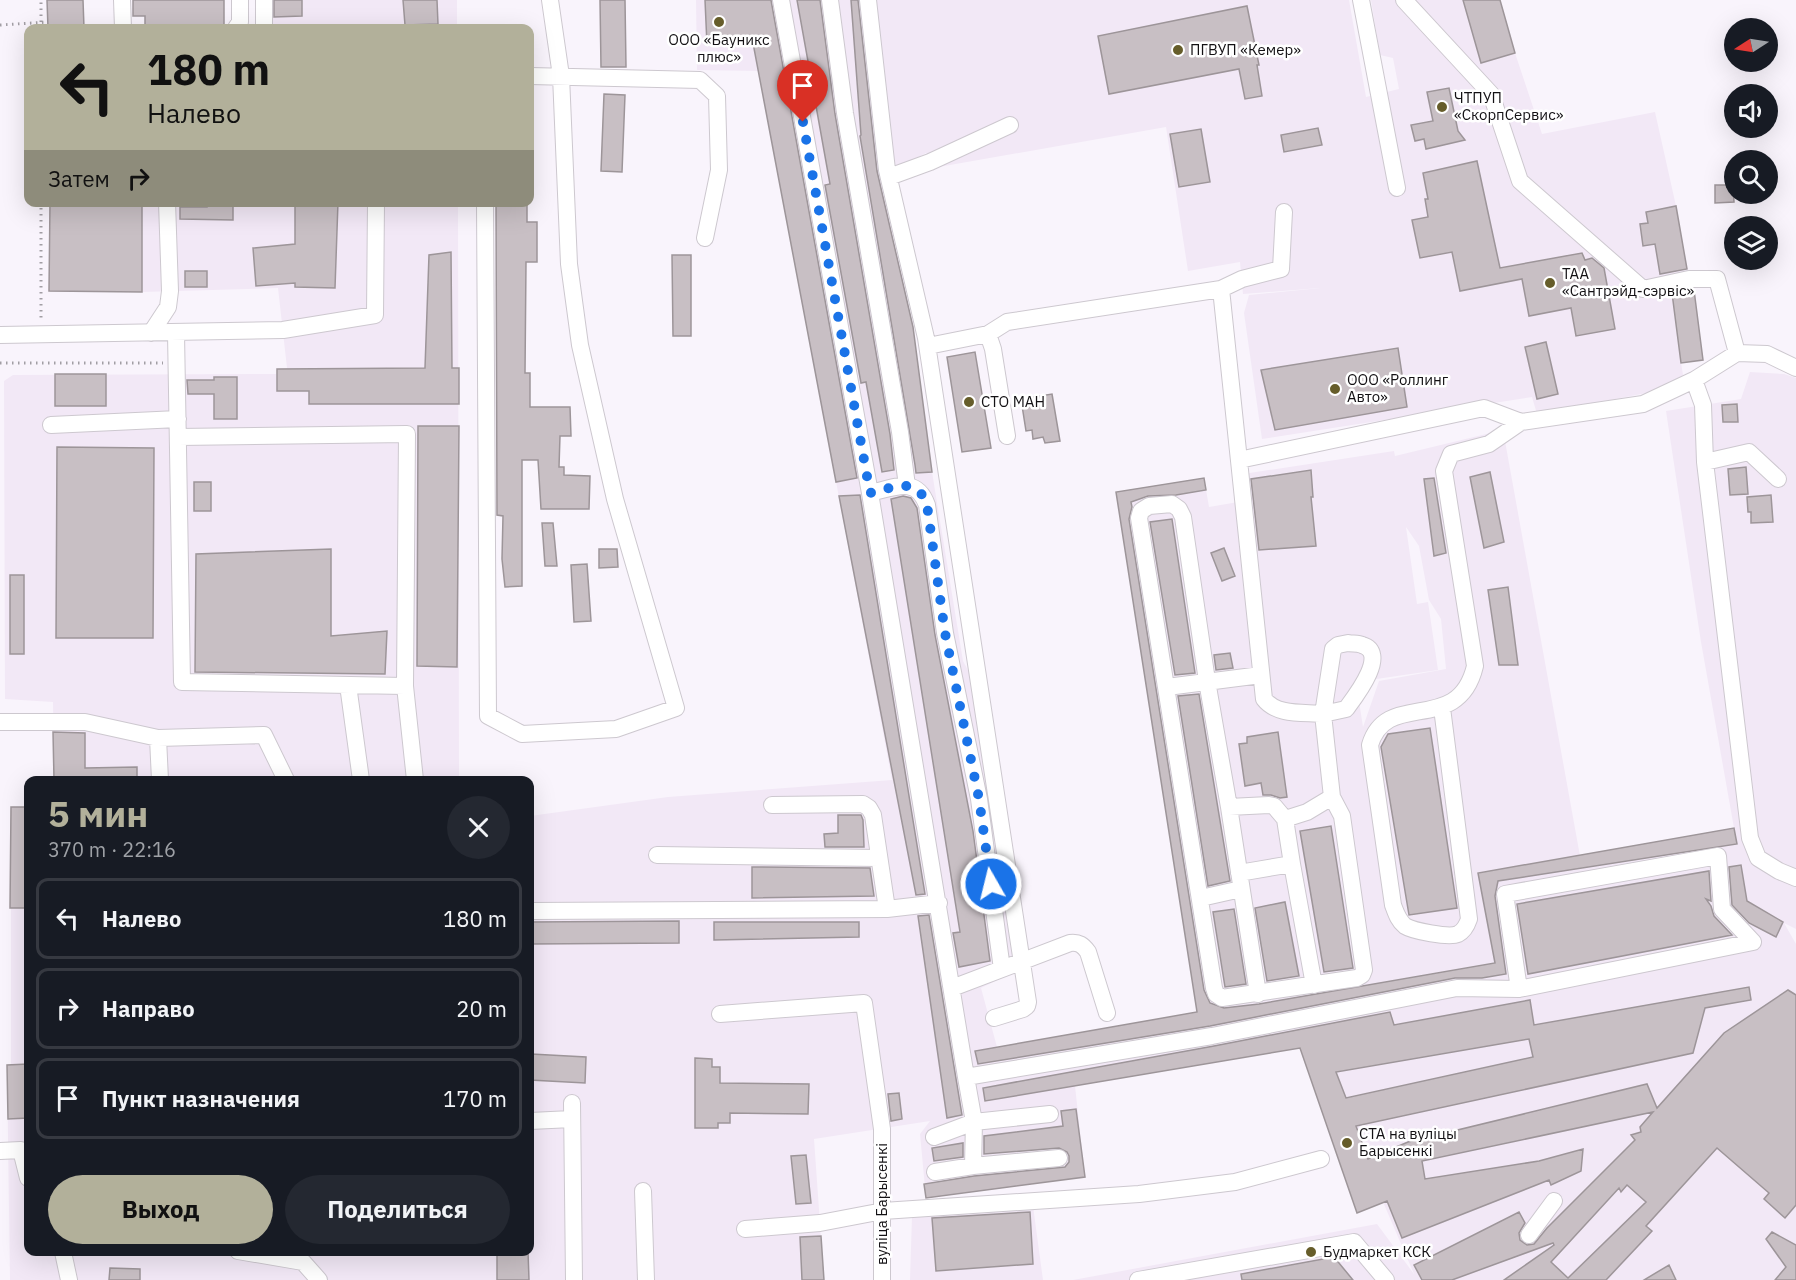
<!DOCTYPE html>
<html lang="ru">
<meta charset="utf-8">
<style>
:root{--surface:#171b24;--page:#242831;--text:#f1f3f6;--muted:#9ea1a6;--line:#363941;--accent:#b2b09a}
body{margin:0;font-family:"IBM Plex Sans",sans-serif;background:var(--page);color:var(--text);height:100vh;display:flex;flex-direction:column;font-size:22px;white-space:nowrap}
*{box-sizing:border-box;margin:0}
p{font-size:20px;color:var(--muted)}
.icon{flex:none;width:33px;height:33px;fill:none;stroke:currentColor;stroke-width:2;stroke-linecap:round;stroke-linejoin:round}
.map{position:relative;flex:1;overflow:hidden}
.sheet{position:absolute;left:24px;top:776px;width:510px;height:480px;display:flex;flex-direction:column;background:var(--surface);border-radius:12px;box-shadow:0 6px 24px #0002}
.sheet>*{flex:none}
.hud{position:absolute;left:24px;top:24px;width:510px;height:183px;border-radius:12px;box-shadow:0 6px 24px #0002;background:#b2b09a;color:#111;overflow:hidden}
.needle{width:39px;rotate:258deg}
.tools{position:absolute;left:1724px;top:18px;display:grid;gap:12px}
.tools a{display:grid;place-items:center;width:54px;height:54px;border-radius:50%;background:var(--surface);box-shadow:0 6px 24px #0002;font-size:30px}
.pin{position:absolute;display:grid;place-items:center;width:51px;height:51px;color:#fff;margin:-62px -26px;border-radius:50% 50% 50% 0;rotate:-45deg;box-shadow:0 0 6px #0007}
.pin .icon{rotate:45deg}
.me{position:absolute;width:66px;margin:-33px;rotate:352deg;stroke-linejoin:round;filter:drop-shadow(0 0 4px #0008)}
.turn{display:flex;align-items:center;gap:21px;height:126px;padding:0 24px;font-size:27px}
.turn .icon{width:78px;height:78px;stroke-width:2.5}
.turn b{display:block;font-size:42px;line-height:51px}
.then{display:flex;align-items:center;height:57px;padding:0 24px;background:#0003;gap:12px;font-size:22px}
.round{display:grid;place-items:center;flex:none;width:63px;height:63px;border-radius:32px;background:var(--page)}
.headline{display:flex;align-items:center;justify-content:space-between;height:102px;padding:0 24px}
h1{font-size:36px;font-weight:800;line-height:45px;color:var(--accent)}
.action{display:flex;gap:12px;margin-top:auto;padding:12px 24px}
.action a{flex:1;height:69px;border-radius:36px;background:var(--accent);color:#111;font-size:24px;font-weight:800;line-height:69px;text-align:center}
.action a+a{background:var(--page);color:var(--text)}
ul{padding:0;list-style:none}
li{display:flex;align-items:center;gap:18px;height:81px;margin:0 12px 9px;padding:0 12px;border:3px solid var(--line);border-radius:12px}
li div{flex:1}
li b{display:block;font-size:22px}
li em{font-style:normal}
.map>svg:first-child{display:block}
.built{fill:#f2e8f6;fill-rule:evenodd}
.building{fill:#c8bfc4;stroke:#9d9599;stroke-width:1.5;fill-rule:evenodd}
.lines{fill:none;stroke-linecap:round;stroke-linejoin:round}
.minor-casing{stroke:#cdc8cf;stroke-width:18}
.path{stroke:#a29ea4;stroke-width:3;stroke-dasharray:1.5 4.5;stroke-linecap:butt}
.minor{stroke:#fff;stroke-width:16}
.route{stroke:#1a73e8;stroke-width:10;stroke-dasharray:0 18}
.poi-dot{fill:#665d2a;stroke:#fff;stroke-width:2}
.labels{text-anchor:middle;stroke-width:5;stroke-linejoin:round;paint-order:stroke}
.poi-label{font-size:15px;fill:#131114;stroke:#fff;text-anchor:start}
.street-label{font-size:15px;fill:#131114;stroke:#fff}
</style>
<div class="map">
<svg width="1796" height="1280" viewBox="0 0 1796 1280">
<rect width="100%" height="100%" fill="#f9f4fc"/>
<path class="built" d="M 271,0 L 457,0 L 457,28 L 271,28 Z
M 696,0 L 864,0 L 881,183 L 912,322 L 932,472 L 963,661 L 970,674 L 1016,971 L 981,988 L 997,1047 L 1197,1012 L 1116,492 L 1204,478 L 1209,507 L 1244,501 L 1243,474 L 1394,451 L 1397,467 L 1395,456 L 1503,430 L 1580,856 L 1734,828 L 1701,642 L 1666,411 L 1741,399 L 1750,372 L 1784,374 L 1796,378 L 1796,929 L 1784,923 L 1796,944 L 1796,1280 L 1073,1280 L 1377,1224 L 1414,1274 L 1383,1202 L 1329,1051 L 1328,1043 L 1075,1086 L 1085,1177 L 926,1198 L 920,1134 L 930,1121 L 814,1139 L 824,1280 L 10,1280 L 7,1065 L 11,1064 L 11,807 L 28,807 L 28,1251 L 530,1251 L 530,816 L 668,797 L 892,780 L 759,71 L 697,70 ZM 1406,527 L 1419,546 L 1429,600 L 1441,619 L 1446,669 L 1379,681 L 1363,727 L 1356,682 L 1438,670 L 1428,602 L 1417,604 Z
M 874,0 L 1349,0 L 1366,97 L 1399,89 L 1393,58 L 1380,55 L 1371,0 L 1500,0 L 1515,53 L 1542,134 L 1655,112 L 1676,206 L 1688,272 L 1694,286 L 1703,360 L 1681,363 L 1683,375 L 1657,391 L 1537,414 L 1532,397 L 1262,439 L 1244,313 L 1249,295 L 1320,288 L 1243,294 L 1240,262 L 1188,271 L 1166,127 L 933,168 L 926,153 L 892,171 Z
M 50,203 L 458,203 L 459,780 L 54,780 L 53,702 L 5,699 L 4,381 L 13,375 L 276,374 L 277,369 L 287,368 L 278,288 L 142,292 L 49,291 Z
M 1033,1206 L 1043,1280 L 910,1280 L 912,1216 Z"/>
<path class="building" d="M 47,0 L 83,0 L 84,28 L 48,28 Z
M 133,0 L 224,0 L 224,26 L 145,26 L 145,16 L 133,16 Z
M 274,0 L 302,0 L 302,16 L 274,17 Z
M 403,0 L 437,0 L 438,24 L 405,25 Z
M 600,0 L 625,0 L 626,67 L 601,67 Z
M 705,0 L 771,0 L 857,478 L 836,482 L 753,43 L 707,45 Z
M 797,0 L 820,0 L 835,114 L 890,434 L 894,470 L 882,472 L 866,382 L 861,383 L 825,185 L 830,184 Z
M 851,0 L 858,0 L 877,171 L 913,327 L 932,472 L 916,473 L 915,465 L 860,136 L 861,135 Z
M 1463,0 L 1500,0 L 1515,53 L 1481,63 Z
M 1247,6 L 1259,65 L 1257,65 L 1262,96 L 1245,99 L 1239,69 L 1109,94 L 1098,36 Z
M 1449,88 L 1458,131 L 1465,140 L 1426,149 L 1424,139 L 1415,141 L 1411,125 L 1433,121 L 1427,92 Z
M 604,94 L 625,95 L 622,172 L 601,171 Z
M 1318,128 L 1322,145 L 1284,152 L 1281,135 Z
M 1201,129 L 1210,182 L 1179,187 L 1170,134 Z
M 1477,161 L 1500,268 L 1582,253 L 1585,260 L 1592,258 L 1604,268 L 1615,329 L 1576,336 L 1571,308 L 1529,316 L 1522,279 L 1460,291 L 1452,252 L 1420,258 L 1412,220 L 1428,217 L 1425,199 L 1428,199 L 1423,173 Z
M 1715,185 L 1733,185 L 1734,202 L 1715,203 Z
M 50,202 L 142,202 L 142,292 L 49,291 Z
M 207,202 L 233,202 L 233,220 L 180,219 L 180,207 L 207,207 Z
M 295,202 L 338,202 L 335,288 L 295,287 L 295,283 L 256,286 L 253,248 L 295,244 Z
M 496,202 L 527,202 L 527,222 L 537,222 L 537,262 L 526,262 L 525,373 L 530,373 L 530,407 L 570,407 L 571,436 L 560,436 L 559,467 L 564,467 L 564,475 L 590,476 L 589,509 L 541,509 L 538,460 L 522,460 L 522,586 L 505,587 L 502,559 L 503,516 L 497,515 Z
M 1676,206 L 1687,269 L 1660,274 L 1655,244 L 1643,246 L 1640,224 L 1648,223 L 1646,212 Z
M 451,252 L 452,368 L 459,368 L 459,404 L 309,404 L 309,391 L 277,391 L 277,369 L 425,368 L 429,255 Z
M 672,255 L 691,255 L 691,336 L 673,336 Z
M 185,271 L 207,271 L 207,287 L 185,287 Z
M 1694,290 L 1703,360 L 1681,363 L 1672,293 Z
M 1546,342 L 1558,394 L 1537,399 L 1525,347 Z
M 1398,348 L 1407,407 L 1275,430 L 1261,370 Z
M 975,352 L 991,448 L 962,452 L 947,357 Z
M 55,374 L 106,374 L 106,406 L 55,406 Z
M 214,377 L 237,377 L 237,419 L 214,419 L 214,394 L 188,394 L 187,380 L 214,380 Z
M 1052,394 L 1060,441 L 1045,443 L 1043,437 L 1033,439 L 1032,430 L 1026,431 L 1021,399 Z
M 1737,404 L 1738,422 L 1723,422 L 1722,405 Z
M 418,426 L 459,426 L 457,667 L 417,666 Z
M 57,447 L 154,448 L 153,638 L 56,638 Z
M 1746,467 L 1748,494 L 1730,495 L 1728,469 Z
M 1311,470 L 1313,497 L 1311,497 L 1316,546 L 1259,550 L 1251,479 Z
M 1490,472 L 1504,542 L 1484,548 L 1470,477 Z
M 1204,478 L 1206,490 L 1176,495 L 1148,496 L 1131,502 L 1132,507 L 1129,519 L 1204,990 L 1210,1003 L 1224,1008 L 1259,1004 L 1495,963 L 1478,873 L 1734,828 L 1737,844 L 1498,881 L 1495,896 L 1506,974 L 1482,978 L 1455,978 L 1210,1026 L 978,1064 L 975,1051 L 1197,1012 L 1116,492 Z
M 1434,478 L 1446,553 L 1434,556 L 1424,479 Z
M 194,482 L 211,482 L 211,511 L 194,511 Z
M 860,495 L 925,894 L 916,895 L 839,496 Z
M 1771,495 L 1773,522 L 1751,523 L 1751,512 L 1748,512 L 1747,497 Z
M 903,496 L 911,498 L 917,508 L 935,635 L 973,831 L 990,961 L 959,967 L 953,933 L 960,932 L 891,499 Z
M 1172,519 L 1195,673 L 1175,675 L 1150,522 Z
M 542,523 L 553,523 L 557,566 L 545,566 Z
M 1224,548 L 1235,576 L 1222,581 L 1211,553 Z
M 331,549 L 331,636 L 387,631 L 385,674 L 195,672 L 196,554 Z
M 599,549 L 617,549 L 618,567 L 599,568 Z
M 587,564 L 591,621 L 574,622 L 571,565 Z
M 10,575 L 24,575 L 24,654 L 10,654 Z
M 1508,587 L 1518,665 L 1499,665 L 1488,590 Z
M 1230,653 L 1233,668 L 1216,670 L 1214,655 Z
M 1199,694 L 1230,881 L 1208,886 L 1178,696 Z
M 1430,728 L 1457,908 L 1409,915 L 1381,747 L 1388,734 Z
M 53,732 L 85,733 L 85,768 L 137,767 L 137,780 L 54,780 Z
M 1278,732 L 1287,797 L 1280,798 L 1271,795 L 1263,795 L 1261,783 L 1245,786 L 1239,744 L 1247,743 L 1247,737 Z
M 11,807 L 28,807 L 27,908 L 10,908 Z
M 838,815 L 861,815 L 863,820 L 864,847 L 825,847 L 824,834 L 838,833 Z
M 1331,826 L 1353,968 L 1324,972 L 1300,831 Z
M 1741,865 L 1747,901 L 1783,922 L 1776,937 L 1749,923 L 1732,905 L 1729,867 Z
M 752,867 L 870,868 L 874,896 L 752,898 Z
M 1709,871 L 1711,901 L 1706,899 L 1711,906 L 1714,916 L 1732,935 L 1528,974 L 1517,904 Z
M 1285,902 L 1299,976 L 1267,981 L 1255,908 Z
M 1234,909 L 1246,984 L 1225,987 L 1213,912 Z
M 929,915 L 962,1115 L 947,1118 L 918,916 Z
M 679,921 L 679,943 L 530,944 L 530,922 Z
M 714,922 L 859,922 L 859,937 L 714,940 Z
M 1749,987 L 1751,1000 L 1705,1008 L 1693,1053 L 1356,1126 L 1368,1159 L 1408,1142 L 1647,1084 L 1657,1108 L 1724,1033 L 1788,990 L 1796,995 L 1796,1205 L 1785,1218 L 1764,1199 L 1769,1193 L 1717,1148 L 1646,1226 L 1652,1231 L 1606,1280 L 1504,1280 L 1554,1245 L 1553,1243 L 1452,1280 L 1422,1280 L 1414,1265 L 1519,1212 L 1525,1223 L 1519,1233 L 1520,1240 L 1527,1245 L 1534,1244 L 1547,1228 L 1635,1140 L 1631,1135 L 1641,1132 L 1640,1127 L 1653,1112 L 1422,1161 L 1425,1179 L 1539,1161 L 1583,1149 L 1581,1171 L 1551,1185 L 1549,1180 L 1402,1238 L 1387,1201 L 1357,1213 L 1300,1048 L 985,1101 L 983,1088 L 1214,1046 L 1390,1012 L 1394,1025 L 1530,1000 L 1534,1025 ZM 1529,1039 L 1533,1057 L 1346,1098 L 1336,1072 ZM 1627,1185 L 1646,1202 L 1568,1278 L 1551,1262 L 1619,1188 L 1621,1192 Z
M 531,1054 L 586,1057 L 585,1083 L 530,1080 Z
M 695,1058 L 712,1059 L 712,1067 L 720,1067 L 720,1083 L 809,1084 L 808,1114 L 730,1113 L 730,1123 L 718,1123 L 718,1128 L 695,1128 Z
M 28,1064 L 28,1118 L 8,1119 L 7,1065 Z
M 899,1093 L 902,1119 L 891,1121 L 888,1094 Z
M 1076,1109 L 1085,1177 L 926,1198 L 924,1184 L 974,1176 L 1065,1167 L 1069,1162 L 1069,1156 L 1067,1152 L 1059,1148 L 984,1154 L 984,1136 L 1063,1126 L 1061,1111 Z
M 963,1143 L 963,1157 L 934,1161 L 932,1148 Z
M 806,1155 L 811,1203 L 796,1204 L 791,1156 Z
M 1030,1212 L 1033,1264 L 936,1271 L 932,1218 Z
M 1772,1232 L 1796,1245 L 1796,1280 L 1775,1280 L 1786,1267 L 1766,1239 Z
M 821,1236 L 824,1280 L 802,1280 L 800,1237 Z
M 497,1251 L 528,1251 L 529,1280 L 497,1280 Z
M 1334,1257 L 1353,1280 L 1242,1280 L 1241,1274 Z
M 1669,1265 L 1676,1280 L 1644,1280 Z
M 110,1268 L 140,1269 L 140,1280 L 109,1280 Z"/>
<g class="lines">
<g class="minor-casing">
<path id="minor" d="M 122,0 L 123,28
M 264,0 L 264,28
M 781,0 L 870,493 L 966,1077 L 1212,1036 L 1457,988 L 1519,989 L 1753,942 L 1722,909 L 1718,856 L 1505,894 L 1519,989
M 830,0 L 845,113 L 900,432 L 907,486
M 868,0 L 887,170 L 926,338 L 1028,1002 L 1027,1006 L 1023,1009 L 994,1018
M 1361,0 L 1397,188
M 1404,0 L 1491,94 L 1520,181 L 1643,289 L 1689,279 L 1717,279 L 1737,353
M 236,28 L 240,22 L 240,0
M 530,76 L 700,80 L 717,96 L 719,170 L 705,238
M 889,177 L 930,162 L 1010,125
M 485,202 L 488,716 L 522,734 L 616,729 L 676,708 L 615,499 L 580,345 L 569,264 L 561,76 L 550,0
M 1221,289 L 1264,699 C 1277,716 1304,712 1323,714 L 1332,797 L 1342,816 L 1364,970 L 1362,975 L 1357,978 L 1222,998 L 1216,994 L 1214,988 L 1139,518 L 1141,511 L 1149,506 L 1172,504 L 1179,509 L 1183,517 L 1207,681 L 1229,807 L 1269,805 L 1274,806 L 1285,819 L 1307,812 L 1332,797
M 151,333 L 168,307 L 170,291 L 167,202
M 176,333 L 182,682 L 405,686
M 988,334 L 1007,322 L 1221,289 L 1242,279 L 1281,269 L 1284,212
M 0,335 L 283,330 L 375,315 L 376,202
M 928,346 L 988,334 L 993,349 L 1007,436
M 1694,380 L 1703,405 L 1705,462 L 1749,452 L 1778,479
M 51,425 L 178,419
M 178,437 L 407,434 L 405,686 L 415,780
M 1239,460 L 1484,408 L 1521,422 L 1643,404 L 1694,380 L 1737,353 L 1767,354 L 1796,368
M 1705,462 L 1750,838 L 1758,858 L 1779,871 L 1796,878
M 870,493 C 894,488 916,475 927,505 L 945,633 L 979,799 L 1002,969
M 1348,643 C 1352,644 1358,643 1362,645 C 1390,653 1354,698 1346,709 L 1323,714 L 1333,649 L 1338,645 Z
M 348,685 L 361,780
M 1167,687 L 1261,675
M 1442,708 L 1469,919 C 1467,925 1464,931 1458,934 C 1449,938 1413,931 1405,926 C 1398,920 1396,913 1393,905 L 1370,745 C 1387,688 1458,737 1475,666 L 1444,471 L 1451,454 L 1489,444 L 1521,422
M 0,722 L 85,722 L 158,738 L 264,735 L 286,780
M 158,738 L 160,780
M 772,805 L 863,804 L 869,808 L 873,815 L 887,909
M 1229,807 L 1258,994
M 1285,819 L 1292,864
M 657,855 L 879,858
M 1239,873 L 1292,864 L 1314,985
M 1201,898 L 1241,889
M 530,911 L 887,909 L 939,903
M 952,988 L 1070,943 C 1079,942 1083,945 1088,952 L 1107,1013
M 720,1014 L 864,1003 L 882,1129 L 882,1280
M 966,1077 L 974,1122 L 973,1166
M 572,1103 L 574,1280
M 530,1121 L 572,1119
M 934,1137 L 974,1122 L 1050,1114
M 0,1151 L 21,1150 L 28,1178
M 935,1172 L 973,1166 L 1059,1158
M 643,1191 L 646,1280
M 745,1229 L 820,1223 L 883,1211 L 1139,1194 L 1235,1182 L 1321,1159
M 1529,1235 L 1554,1201
M 238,1251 L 303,1262 L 319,1280
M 63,1252 L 69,1280
M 1138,1280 L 1354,1242 L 1386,1280"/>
</g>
<path class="path" d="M 0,25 L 48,22
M 41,28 L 41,0
M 41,202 L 41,321
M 0,363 L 163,363"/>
<use href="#minor" class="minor"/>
</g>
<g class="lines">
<path class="route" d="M 803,122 L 870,493 C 893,488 917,475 927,505 L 945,633 L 979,799 L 991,884"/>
</g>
<g class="poi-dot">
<circle cx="719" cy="22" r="6"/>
<circle cx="1178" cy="50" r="6"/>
<circle cx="1442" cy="107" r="6"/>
<circle cx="1550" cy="283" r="6"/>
<circle cx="1335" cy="389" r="6"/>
<circle cx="969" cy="402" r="6"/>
<circle cx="1347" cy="1143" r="6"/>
<circle cx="1311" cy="1252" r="6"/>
</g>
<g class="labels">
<g class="poi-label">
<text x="719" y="45" text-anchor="middle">ООО «Бауникс<tspan x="719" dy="17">плюс»</tspan></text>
<text x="1190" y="55">ПГВУП «Кемер»</text>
<text x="1454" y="103">ЧТПУП<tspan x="1454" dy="17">«СкорпСервис»</tspan></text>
<text x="1562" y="279">ТАА<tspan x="1562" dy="17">«Сантрэйд-сэрвіс»</tspan></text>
<text x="1347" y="385">ООО «Роллинг<tspan x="1347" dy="17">Авто»</tspan></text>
<text x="981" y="407">СТО МАН</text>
<text x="1359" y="1139">СТА на вуліцы<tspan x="1359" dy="17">Барысенкі</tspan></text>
<text x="1323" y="1257">Будмаркет КСК</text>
</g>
<g class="street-label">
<text transform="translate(882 1204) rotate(-90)" y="5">вуліца Барысенкі</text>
</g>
</g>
</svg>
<div class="tools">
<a><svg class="needle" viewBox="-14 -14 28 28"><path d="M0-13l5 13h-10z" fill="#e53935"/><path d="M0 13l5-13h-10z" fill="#9ea1a6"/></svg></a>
<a><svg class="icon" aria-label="sound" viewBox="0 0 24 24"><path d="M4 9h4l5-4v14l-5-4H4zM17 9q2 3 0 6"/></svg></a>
<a><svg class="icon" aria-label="search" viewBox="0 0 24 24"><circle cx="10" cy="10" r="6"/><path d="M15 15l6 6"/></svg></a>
<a><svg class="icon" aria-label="layers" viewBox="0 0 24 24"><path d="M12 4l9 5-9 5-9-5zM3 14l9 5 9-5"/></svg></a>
</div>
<div class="pin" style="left:803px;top:122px;background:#d93025"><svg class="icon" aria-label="arrive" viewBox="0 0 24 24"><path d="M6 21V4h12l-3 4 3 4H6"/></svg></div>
<svg class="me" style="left:991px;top:884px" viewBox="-20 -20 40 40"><circle r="17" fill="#1a73e8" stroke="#fff" stroke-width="3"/><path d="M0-11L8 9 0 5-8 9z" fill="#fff"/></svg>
<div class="hud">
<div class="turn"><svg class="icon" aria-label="left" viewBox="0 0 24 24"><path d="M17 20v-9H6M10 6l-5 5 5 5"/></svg><div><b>180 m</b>Налево</div></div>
<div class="then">Затем<svg class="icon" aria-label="right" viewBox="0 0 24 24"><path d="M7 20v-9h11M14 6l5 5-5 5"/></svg></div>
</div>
<section class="sheet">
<div class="headline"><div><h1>5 мин</h1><p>370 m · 22:16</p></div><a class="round"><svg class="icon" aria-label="close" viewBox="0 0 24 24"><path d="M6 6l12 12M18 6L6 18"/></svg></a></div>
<ul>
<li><svg class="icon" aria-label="left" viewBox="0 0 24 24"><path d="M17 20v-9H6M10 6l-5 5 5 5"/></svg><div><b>Налево</b></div><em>180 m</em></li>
<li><svg class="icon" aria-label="right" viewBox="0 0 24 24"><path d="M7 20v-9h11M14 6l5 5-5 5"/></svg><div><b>Направо</b></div><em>20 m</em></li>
<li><svg class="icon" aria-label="arrive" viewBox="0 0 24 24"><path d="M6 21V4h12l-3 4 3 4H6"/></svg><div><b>Пункт назначения</b></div><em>170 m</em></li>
</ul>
<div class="action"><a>Выход</a><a>Поделиться</a></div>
</section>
</div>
